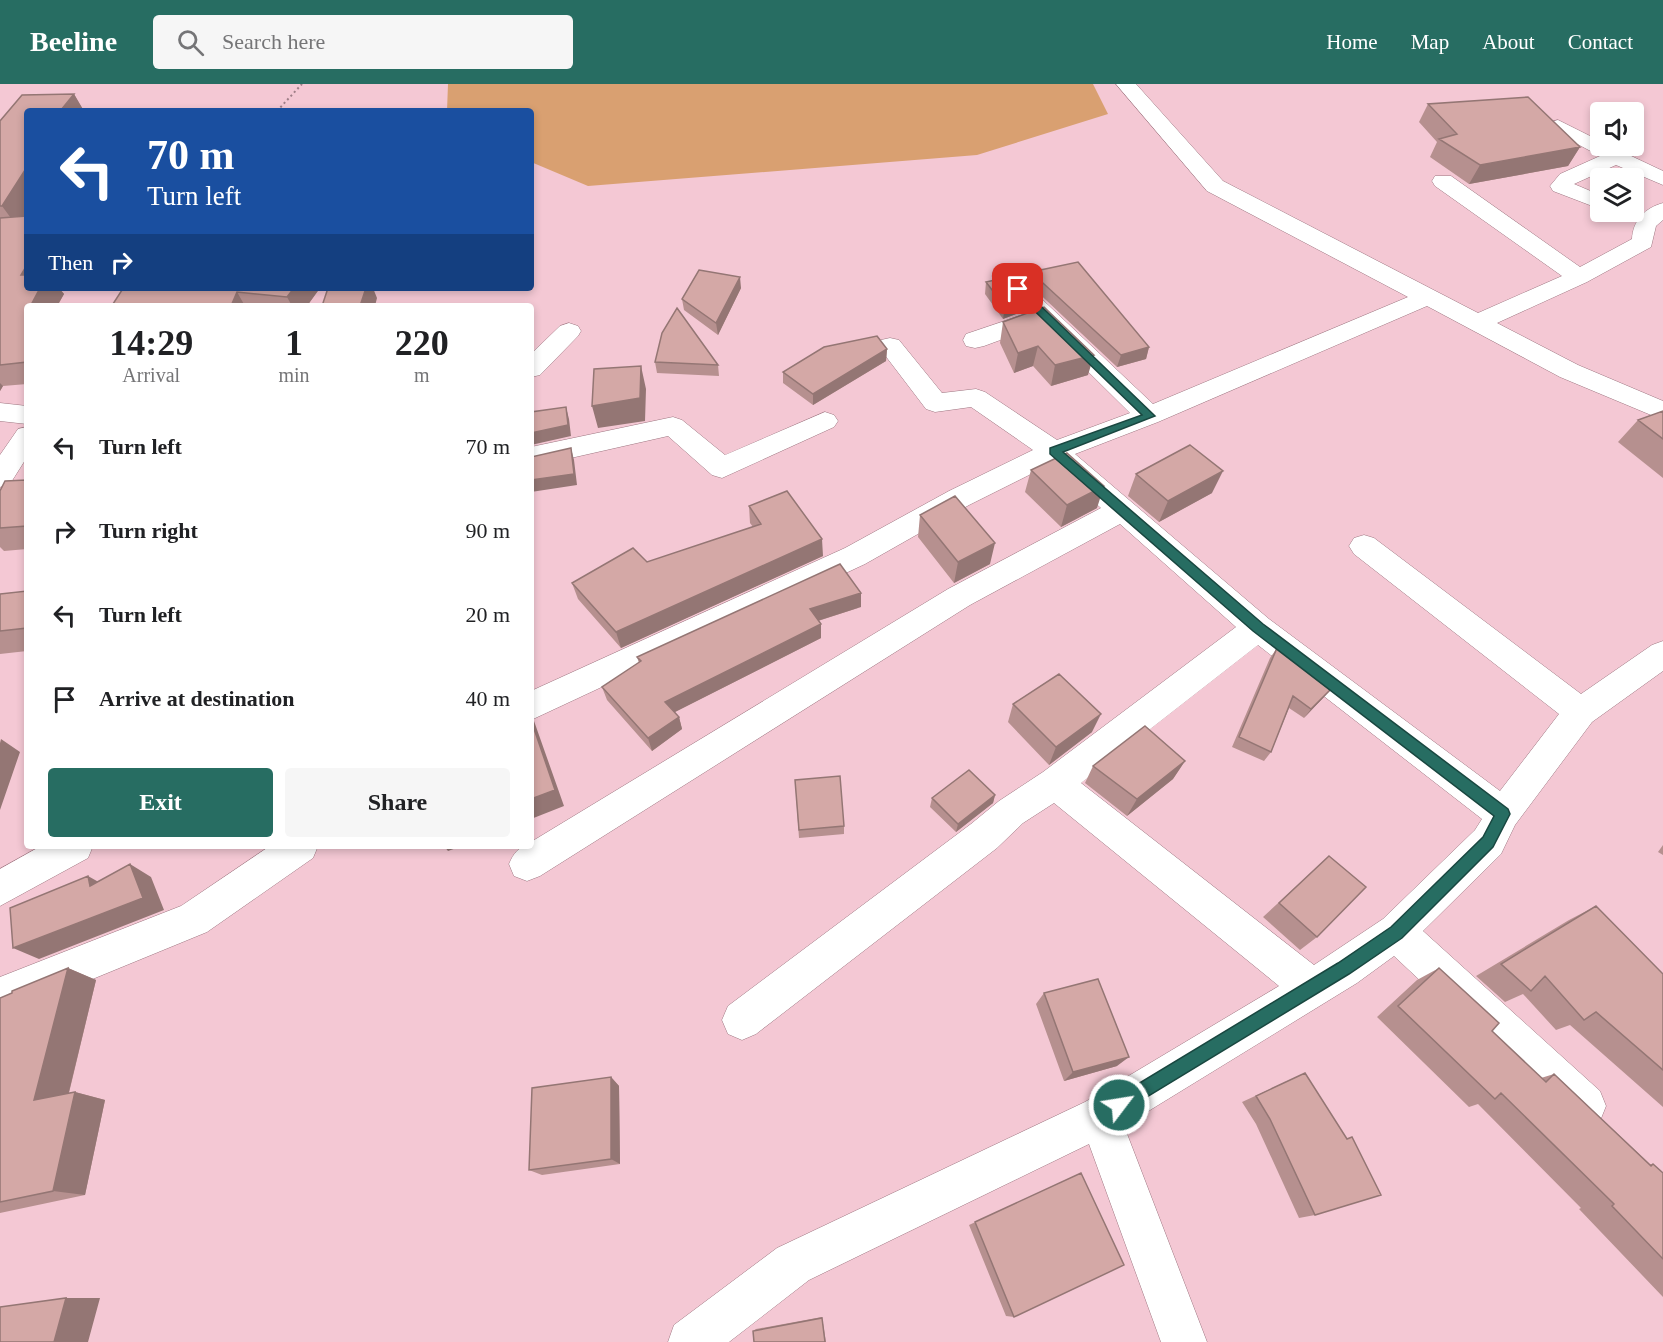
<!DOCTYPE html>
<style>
:root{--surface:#fff;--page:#f6f6f6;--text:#202124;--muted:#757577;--accent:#276d62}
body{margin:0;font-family:Georgia,serif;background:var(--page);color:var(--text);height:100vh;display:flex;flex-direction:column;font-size:22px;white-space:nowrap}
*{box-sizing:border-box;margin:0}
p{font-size:20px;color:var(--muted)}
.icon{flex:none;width:33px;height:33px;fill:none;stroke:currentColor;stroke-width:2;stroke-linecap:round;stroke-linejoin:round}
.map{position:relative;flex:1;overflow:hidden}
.sheet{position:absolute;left:24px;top:219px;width:510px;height:546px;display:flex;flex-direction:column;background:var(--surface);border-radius:6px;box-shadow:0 3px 9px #0003}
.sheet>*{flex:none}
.guide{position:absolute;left:24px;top:24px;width:510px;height:183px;border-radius:6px;box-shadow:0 3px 9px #0003;background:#1a4fa0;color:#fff;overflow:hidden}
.fabs{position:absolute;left:1590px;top:18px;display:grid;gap:12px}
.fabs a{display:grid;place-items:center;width:54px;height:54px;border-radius:6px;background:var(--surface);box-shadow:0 3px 9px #0003;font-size:30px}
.pin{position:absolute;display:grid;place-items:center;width:51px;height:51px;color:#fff;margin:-26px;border-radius:12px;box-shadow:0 3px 9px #0006}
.me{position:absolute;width:66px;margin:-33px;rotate:59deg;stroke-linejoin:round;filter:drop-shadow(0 0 4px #0008)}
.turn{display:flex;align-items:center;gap:21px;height:126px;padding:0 24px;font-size:27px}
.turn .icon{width:78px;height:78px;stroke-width:2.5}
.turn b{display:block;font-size:42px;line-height:51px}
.then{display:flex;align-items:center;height:57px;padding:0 24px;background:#0003;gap:12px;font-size:22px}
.eta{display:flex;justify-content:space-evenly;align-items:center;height:102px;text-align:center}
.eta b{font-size:36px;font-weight:700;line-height:42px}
.button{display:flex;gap:12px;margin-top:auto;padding:12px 24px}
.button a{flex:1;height:69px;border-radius:6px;background:var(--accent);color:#fff;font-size:24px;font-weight:700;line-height:69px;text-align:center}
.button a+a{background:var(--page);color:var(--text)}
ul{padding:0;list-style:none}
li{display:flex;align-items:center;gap:18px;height:84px;padding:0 24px}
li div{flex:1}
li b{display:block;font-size:22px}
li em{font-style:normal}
header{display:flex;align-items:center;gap:36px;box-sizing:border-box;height:84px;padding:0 30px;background:var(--accent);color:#fff}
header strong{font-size:28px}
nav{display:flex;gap:33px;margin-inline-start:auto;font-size:21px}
.search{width:420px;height:54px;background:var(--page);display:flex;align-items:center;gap:15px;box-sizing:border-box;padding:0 21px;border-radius:6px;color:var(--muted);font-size:22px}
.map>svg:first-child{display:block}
.green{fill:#d9a071}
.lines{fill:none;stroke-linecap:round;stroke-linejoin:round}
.minor-casing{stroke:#9d7681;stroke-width:1}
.path{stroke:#9e7e87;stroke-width:2;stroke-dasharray:2 3;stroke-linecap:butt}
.minor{fill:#fff;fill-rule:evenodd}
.wall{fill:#b6908f}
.shaded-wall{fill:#947674}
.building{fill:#d4a8a6;stroke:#947674;stroke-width:1.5}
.route{fill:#276d62;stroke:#194740;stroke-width:1.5}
</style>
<header>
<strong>Beeline</strong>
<div class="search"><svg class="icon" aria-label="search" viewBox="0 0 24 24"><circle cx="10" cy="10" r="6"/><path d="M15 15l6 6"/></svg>Search here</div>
<nav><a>Home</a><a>Map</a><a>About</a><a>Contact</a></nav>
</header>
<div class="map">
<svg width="1663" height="1258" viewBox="0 0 1663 1258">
<rect width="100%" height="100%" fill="#f4c8d4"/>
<path class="green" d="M 448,0 L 1093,0 L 1108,30 L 977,71 L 588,102 L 531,78 L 531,27 L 447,27 Z"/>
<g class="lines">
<g class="minor-casing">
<path id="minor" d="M 1116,0 L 1136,0 L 1223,97 L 1478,229 L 1562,192 L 1435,102 L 1432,97 L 1435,92 L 1451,92 L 1580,183 L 1632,155 C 1633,136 1645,124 1663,119 L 1663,136 L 1656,142 L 1651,163 L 1587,198 L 1497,239 L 1578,281 L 1663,317 L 1663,336 L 1560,293 L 1427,222 L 1158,338 L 1075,370 L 1269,535 L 1500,707 L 1559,630 L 1354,470 L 1349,462 L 1354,454 L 1364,451 L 1374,454 L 1581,610 L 1652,561 L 1663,557 L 1663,587 L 1592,638 L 1515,741 L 1501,770 L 1423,847 L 1600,1007 L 1606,1022 L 1600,1037 L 1585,1043 L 1570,1037 L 1394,872 L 1357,899 L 1124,1042 L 1207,1258 L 1161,1258 L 1089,1060 L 809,1196 L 729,1258 L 668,1258 L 674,1241 L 777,1164 L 1085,1018 L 1279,902 L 1054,719 L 1023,739 L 997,764 L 756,950 L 742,956 L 728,950 L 722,936 L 728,922 L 971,740 L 999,717 L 1043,688 L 1236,543 L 1120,440 L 970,521 L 540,792 L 527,797 L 514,792 L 509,780 C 514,769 518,762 531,762 L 531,758 L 948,505 L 1101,424 L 1051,380 L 969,421 L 865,480 L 531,636 L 531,607 L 845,464 L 949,407 L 1033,366 L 971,323 L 935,328 L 926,325 L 878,262 L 881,256 L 890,254 L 899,256 L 942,309 L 976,305 L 985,308 L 1057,356 L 1130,329 L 1041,241 L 984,262 L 975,264 L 966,262 L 963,256 L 966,250 L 1028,229 L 996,197 L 992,192 L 996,187 L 1012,187 L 1153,320 L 1408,213 L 1207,107 ZM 1258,561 L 1482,735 L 1475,746 L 1383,835 L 1314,881 L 1081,699 Z
M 1558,36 L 1600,57 L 1600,62 L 1610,62 L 1663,87 L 1663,101 L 1616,81 L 1574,100 L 1600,111 L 1600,125 L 1553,107 L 1550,102 L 1560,90 L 1600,72 L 1551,46 L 1548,42 L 1551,38 Z
M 569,239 L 578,242 L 581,247 L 578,252 L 540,291 L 531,293 L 531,270 L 560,242 Z
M 0,319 L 27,322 L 27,340 L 0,337 Z
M 825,328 L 834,331 L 838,337 L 834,343 L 722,394 L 712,391 L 668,352 L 531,383 L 531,363 L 673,333 L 682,336 L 725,371 Z
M 27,343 L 27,373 L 10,400 L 0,403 L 0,371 L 18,345 Z
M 41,762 L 93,762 L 88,774 L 0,822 L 0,785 Z
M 270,762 L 318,762 L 313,774 L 207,848 L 0,933 L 0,893 L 181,822 Z"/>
</g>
<path class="path" d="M 277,27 L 302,0"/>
<use href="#minor" class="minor"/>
</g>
<path class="wall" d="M 74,10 L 83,26 L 86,26 L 87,27 L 27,27 L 27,204 L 59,204 L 64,210 L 58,221 L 113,220 L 122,206 L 164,204 L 320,204 L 307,222 L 27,222 L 27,300 L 3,302 L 0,307 L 0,37 L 22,11 Z
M 1428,20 L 1580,63 L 1568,82 L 1469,100 L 1430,73 L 1437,58 L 1419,38 Z
M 1031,188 L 1149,263 L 1146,275 L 1117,283 L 1029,200 Z
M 986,198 L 1024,227 L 1003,235 L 985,210 Z
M 741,204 L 718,251 L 684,226 L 682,215 Z
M 1003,238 L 1088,291 L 1051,302 L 1033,282 L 1014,289 L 1000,259 Z
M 887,265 L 886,277 L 813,321 L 783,299 L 783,288 Z
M 655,278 L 718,281 L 719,292 L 657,289 Z
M 1663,327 L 1663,394 L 1618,358 L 1638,336 Z
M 1031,386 L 1097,424 L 1061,443 L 1025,408 Z
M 1136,390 L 1212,409 L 1159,438 L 1128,412 Z
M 27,396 L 27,465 L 4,467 L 0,463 L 0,407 Z
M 749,422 L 823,472 L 621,564 L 578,515 L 572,499 L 647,478 L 753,443 L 750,439 Z
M 920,431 L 990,480 L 954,499 L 918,453 Z
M 27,507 L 27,567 L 0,570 L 0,510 Z
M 861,523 L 818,537 L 821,540 L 821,554 L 675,628 L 679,633 L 682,645 L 652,667 L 607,616 L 602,603 L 639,579 L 637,573 Z
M 1277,564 L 1331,605 L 1304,634 L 1289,624 L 1271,668 L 1264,677 L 1232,663 L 1270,574 Z
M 1013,620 L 1092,648 L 1049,681 L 1008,638 Z
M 1185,677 L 1173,695 L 1127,732 L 1085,699 L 1093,682 Z
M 795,696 L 844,742 L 844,750 L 799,754 Z
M 995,711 L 993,719 L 956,748 L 930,723 L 932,714 Z
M 1663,761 L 1663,771 L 1658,768 Z
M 1329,772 L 1317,853 L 1300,866 L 1263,833 Z
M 1596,822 L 1663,890 L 1663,1023 L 1570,941 L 1556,946 L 1523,910 L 1505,918 L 1476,892 L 1569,836 Z
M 68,884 L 96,896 L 69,1009 L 75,1008 L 105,1016 L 85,1111 L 0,1129 L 0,914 L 12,909 Z
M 1439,884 L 1492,947 L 1541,994 L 1554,990 L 1650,1080 L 1653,1080 L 1663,1089 L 1663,1213 L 1579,1125 L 1581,1124 L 1478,1020 L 1469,1023 L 1377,933 L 1417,896 Z
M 1044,909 L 1117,982 L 1064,997 L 1036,920 Z
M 1305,989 L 1347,1055 L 1315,1131 L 1299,1134 L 1256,1040 L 1242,1018 Z
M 611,993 L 619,1002 L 620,1080 L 542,1091 L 529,1086 Z
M 1081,1089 L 1014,1233 L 1006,1232 L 969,1141 Z
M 822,1233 L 826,1258 L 754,1258 L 753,1247 L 756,1245 Z"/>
<path class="shaded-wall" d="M 74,10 L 84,27 L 61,26 Z
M 1580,63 L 1568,82 L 1469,100 L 1480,81 Z
M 27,83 L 27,133 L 19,145 L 2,122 Z
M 27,181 L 27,200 L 21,191 Z
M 740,193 L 741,204 L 718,251 L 716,239 Z
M 31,204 L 59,204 L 64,210 L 57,222 L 32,222 Z
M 294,204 L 320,204 L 307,222 L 292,222 L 287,213 Z
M 366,204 L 373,204 L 377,214 L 375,222 L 360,222 Z
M 237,208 L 245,222 L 231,222 Z
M 1026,215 L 1024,227 L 1003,235 L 1005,223 Z
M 1038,262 L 1033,282 L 1014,289 L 1018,269 Z
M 1149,263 L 1146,275 L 1117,283 L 1121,271 Z
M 887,265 L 886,277 L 813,321 L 813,310 Z
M 1094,271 L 1088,291 L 1051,302 L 1055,281 Z
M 641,282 L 646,305 L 645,337 L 598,344 L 592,322 Z
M 0,299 L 3,302 L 0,307 Z
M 566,323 L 569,335 L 571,352 L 531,361 L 531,349 Z
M 571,364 L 574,376 L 577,401 L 531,408 L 531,396 Z
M 1223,387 L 1212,409 L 1159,438 L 1168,417 Z
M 1104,402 L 1097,424 L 1061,443 L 1067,421 Z
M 822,455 L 823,472 L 621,564 L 616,548 Z
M 995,459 L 990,480 L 954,499 L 958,478 Z
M 861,509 L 861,523 L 811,539 L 810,525 Z
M 821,540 L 821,554 L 669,631 L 665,618 Z
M 1331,605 L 1323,614 L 1304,634 L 1311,625 Z
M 531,630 L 534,637 L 564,722 L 531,735 Z
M 1101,630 L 1092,648 L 1049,681 L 1056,663 Z
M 679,633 L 682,645 L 652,667 L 648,654 Z
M 1,655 L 20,668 L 0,726 L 0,659 Z
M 1185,677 L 1173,695 L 1127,732 L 1137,715 Z
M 995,711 L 993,719 L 956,748 L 958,740 Z
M 444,762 L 462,762 L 448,767 Z
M 130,780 L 151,793 L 164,826 L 39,875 L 13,864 Z
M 88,792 L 111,805 L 90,802 Z
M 68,884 L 96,896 L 65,1024 L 34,1016 Z
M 1129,973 L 1117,982 L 1064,997 L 1073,988 Z
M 611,993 L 619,1002 L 620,1080 L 611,1075 Z
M 75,1008 L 105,1016 L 85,1111 L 53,1107 Z
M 66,1214 L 100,1214 L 88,1258 L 54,1258 Z"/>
<path class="building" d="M 74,10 L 61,26 L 86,26 L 85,27 L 27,27 L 27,83 L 2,122 L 0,122 L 0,37 L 22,11 Z
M 1528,13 L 1580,63 L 1480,81 L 1439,55 L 1457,50 L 1428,20 Z
M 27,132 L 27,181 L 21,191 L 27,191 L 27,204 L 40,204 L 31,221 L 113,220 L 122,206 L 175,204 L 294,204 L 287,213 L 237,208 L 231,222 L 27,222 L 27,278 L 0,281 L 0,134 Z
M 1078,178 L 1149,263 L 1121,271 L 1031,188 Z
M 699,186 L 740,193 L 716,239 L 682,215 Z
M 1004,194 L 1026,215 L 1005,223 L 986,198 Z
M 328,204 L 366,204 L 360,222 L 322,222 Z
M 1044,223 L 1094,271 L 1055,281 L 1038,262 L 1018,269 L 1003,238 Z
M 677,224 L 718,281 L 655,278 L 662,249 Z
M 877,252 L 887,265 L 813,310 L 783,288 L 824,263 Z
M 641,282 L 640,314 L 592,322 L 594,285 Z
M 566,323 L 568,341 L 531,349 L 531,328 Z
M 1663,327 L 1663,355 L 1638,336 Z
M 1190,361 L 1223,387 L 1168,417 L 1136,390 Z
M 571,364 L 574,390 L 531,396 L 531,373 Z
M 1067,369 L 1104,402 L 1067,421 L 1031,386 Z
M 27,396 L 27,442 L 0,444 L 0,407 L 5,397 Z
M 787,407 L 822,455 L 616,548 L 572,499 L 633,464 L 647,478 L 761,440 L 749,422 Z
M 955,412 L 995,459 L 958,478 L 920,431 Z
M 840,480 L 861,509 L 810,525 L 821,540 L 665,618 L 679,633 L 648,654 L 602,603 L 641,577 L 637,573 Z
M 27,507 L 27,544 L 0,547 L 0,510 Z
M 1277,564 L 1331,605 L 1311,625 L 1293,612 L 1271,668 L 1239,653 Z
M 1059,590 L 1101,630 L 1056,663 L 1013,620 Z
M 531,636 L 555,706 L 531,715 Z
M 1145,642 L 1185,677 L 1137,715 L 1093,682 Z
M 969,686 L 995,711 L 958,740 L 932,714 Z
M 840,692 L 844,742 L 799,746 L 795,696 Z
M 1329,772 L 1366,803 L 1317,853 L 1279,819 Z
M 130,780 L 143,814 L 13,864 L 10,824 L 88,792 L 90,802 Z
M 1596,822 L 1663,890 L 1663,986 L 1596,928 L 1584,936 L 1545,892 L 1531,907 L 1501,880 Z
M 68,884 L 34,1016 L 75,1008 L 53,1107 L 0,1118 L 0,914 L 12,909 L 12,907 Z
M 1439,884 L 1499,939 L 1492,947 L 1546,998 L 1554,990 L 1651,1082 L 1653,1080 L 1663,1089 L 1663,1175 L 1612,1122 L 1614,1120 L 1501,1009 L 1495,1015 L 1398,922 Z
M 1098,895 L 1129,973 L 1073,988 L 1044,909 Z
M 1305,989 L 1347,1055 L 1352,1053 L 1381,1111 L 1315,1131 L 1270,1035 L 1256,1012 Z
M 611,993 L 611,1075 L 529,1086 L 532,1004 Z
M 1081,1089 L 1124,1181 L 1014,1233 L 975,1138 Z
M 66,1214 L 54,1258 L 0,1258 L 0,1223 Z
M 822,1234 L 825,1258 L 754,1258 L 753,1247 Z"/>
<path class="route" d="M 1014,203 L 1021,203 L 1155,332 L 1063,368 L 1263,540 L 1508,725 L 1510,730 L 1493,763 L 1402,854 L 1349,890 L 1119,1030 L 1113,1027 L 1111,1021 L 1113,1015 L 1338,879 L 1391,843 L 1483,753 L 1494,732 L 1253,547 L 1050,370 L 1050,364 L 1142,331 L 1014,207 Z"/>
</svg>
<div class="fabs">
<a><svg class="icon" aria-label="sound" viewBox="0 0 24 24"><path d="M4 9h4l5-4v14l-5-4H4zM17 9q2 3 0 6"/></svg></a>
<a><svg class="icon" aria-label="layers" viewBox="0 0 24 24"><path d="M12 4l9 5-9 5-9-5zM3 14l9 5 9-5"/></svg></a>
</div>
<div class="pin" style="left:1018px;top:205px;background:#d93025"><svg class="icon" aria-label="arrive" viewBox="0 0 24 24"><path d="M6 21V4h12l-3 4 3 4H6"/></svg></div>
<svg class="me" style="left:1119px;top:1021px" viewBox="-20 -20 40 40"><circle r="17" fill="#276d62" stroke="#fff" stroke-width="3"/><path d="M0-11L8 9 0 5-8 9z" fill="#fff"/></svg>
<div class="guide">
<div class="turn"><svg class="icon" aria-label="left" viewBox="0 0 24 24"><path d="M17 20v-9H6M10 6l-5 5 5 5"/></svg><div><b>70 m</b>Turn left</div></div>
<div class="then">Then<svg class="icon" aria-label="right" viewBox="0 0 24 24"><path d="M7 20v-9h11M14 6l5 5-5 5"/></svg></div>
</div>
<section class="sheet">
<div class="eta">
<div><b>14:29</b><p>Arrival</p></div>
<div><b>1</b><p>min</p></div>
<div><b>220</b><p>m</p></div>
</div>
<ul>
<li><svg class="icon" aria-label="left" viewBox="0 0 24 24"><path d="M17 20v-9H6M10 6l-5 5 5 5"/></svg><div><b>Turn left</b></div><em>70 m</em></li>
<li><svg class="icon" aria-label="right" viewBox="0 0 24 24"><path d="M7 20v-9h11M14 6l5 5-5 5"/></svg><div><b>Turn right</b></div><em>90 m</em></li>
<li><svg class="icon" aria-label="left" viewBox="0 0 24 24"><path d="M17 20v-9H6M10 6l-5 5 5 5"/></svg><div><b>Turn left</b></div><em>20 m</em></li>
<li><svg class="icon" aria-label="arrive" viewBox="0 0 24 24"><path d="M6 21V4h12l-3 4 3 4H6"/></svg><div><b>Arrive at destination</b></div><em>40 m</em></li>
</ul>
<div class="button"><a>Exit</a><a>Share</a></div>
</section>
</div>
